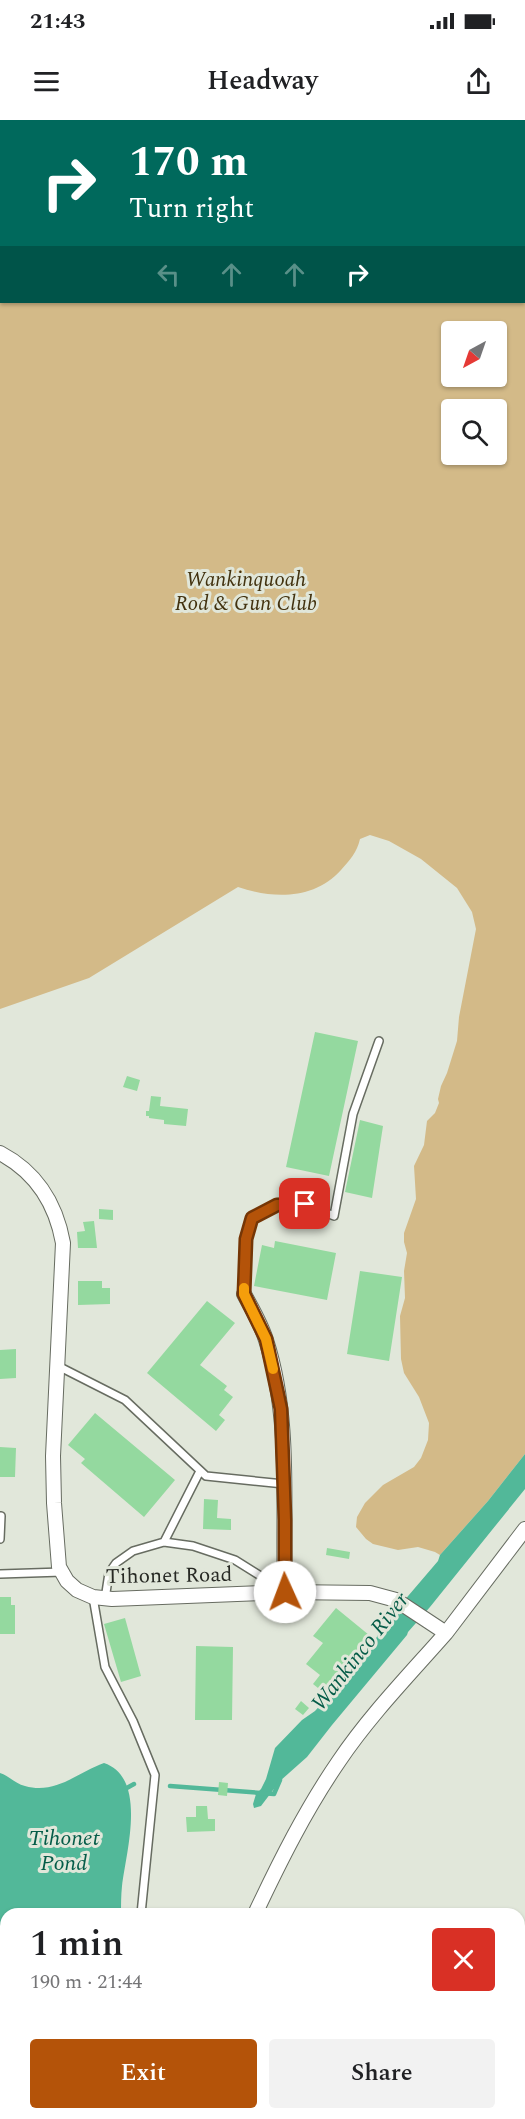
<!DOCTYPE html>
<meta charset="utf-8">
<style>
:root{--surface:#fff;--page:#f2f2f2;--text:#202124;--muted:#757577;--accent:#b45309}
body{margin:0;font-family:Spectral,serif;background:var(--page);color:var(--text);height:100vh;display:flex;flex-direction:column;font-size:22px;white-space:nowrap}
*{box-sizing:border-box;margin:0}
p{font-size:20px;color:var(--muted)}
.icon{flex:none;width:33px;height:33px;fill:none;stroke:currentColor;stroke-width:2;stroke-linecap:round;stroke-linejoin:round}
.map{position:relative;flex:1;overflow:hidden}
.panel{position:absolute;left:0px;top:1788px;width:525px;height:212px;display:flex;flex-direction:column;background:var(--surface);border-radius:18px 18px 0 0;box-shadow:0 2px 4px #0004}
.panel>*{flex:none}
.hud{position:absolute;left:0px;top:0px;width:525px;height:183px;box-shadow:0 2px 4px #0004;background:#00695c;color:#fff;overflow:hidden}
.needle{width:39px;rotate:220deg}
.controls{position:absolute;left:441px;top:201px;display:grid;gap:12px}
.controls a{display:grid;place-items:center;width:66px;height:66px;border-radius:6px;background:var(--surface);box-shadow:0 2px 4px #0004;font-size:30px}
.pin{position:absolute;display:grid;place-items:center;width:51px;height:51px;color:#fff;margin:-26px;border-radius:12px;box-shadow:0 3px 9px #0006}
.me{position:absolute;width:66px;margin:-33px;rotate:358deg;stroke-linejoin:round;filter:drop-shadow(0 0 4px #0008)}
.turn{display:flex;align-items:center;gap:21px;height:126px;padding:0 30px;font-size:27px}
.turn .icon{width:78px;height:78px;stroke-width:2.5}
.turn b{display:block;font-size:42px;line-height:51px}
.lanes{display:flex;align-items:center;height:57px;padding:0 30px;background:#0003;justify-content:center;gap:30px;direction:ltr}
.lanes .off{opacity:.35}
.round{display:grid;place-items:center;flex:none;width:63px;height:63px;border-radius:6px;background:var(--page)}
.head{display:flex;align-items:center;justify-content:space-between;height:102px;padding:0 30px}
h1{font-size:36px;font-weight:600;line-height:45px}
.button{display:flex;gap:12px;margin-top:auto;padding:12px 30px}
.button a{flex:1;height:69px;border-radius:6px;background:var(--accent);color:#fff;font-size:24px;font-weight:600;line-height:69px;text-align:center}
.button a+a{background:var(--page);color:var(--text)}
.status{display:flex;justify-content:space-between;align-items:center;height:42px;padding:0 30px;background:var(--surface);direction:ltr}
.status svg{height:16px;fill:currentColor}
header{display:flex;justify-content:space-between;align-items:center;height:78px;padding:0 30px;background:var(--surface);font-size:27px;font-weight:600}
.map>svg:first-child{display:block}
.green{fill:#d3ba88;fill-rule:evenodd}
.water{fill:#52b899}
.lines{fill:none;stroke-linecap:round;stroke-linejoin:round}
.stream{stroke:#52b899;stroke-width:4.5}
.building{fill:#94d99f}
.service-casing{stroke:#676c61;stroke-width:10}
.minor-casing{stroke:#676c61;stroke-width:16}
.service{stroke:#fff;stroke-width:7}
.minor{stroke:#fff;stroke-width:14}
.route-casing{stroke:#753606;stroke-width:15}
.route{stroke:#b45309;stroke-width:10}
.slow{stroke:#f59e0b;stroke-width:10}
.labels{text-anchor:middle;stroke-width:6;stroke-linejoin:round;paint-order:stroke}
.park-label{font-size:21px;font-style:italic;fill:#42320f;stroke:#e1e7da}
.street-label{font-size:21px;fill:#272924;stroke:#e1e7da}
.water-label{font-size:22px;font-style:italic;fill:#055c48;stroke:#e1e7da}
</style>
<div class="status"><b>21:43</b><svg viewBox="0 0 49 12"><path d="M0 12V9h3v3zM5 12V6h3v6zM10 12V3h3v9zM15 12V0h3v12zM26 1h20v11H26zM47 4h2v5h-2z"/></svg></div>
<header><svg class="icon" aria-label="menu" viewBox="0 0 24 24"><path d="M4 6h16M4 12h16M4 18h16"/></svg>Headway<svg class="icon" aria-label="share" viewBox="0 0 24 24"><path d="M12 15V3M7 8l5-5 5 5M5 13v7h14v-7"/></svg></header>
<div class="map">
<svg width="525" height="1999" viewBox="0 0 525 1999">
<rect width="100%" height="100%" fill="#e1e7da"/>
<path class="green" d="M 0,0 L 525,0 L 525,1334 L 488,1381 L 440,1435 L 435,1432 L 418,1427 L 398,1430 L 373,1424 L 366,1419 L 356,1407 L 357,1397 L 365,1383 L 383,1365 L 414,1347 L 421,1338 L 428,1320 L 429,1303 L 419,1277 L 404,1253 L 401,1239 L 400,1196 L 405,1178 L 404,1151 L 407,1133 L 404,1122 L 404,1113 L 416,1079 L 414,1046 L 424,1025 L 427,1001 L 435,993 L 439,983 L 438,979 L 441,966 L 447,953 L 457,921 L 459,897 L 476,809 L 472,792 L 457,768 L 421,739 L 389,721 L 370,715 L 360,719 C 357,732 350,740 341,750 C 314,780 273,779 238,767 L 89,858 L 0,889 ZM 2,2 L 524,2 L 524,182 L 2,182 ZM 452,212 L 496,212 L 496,256 L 452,256 ZM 452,290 L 496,290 L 496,334 L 452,334 Z
M 525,1828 L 525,1999 L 524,1999 L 516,1994 L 519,1994 L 519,1832 Z
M 406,1994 L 478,1994 L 484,1999 L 406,1999 Z"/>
<path class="water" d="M 525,1334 L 525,1369 L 430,1487 L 408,1512 L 407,1515 L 332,1605 L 307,1637 L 280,1661 L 261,1686 L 254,1688 L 253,1684 L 256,1674 L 261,1669 L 266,1659 L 275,1628 L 302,1600 L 315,1591 L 357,1545 L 375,1520 L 385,1503 L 438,1441 L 440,1435 L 488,1381 Z
M 104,1643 C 148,1658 126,1732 122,1766 C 121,1775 121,1785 121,1794 L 6,1794 L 6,1954 L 0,1956 L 0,1653 C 9,1656 16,1664 25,1666 C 56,1675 78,1652 104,1643 Z"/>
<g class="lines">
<path class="stream" d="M 170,1666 L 274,1674 L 280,1660
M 125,1669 L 134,1664"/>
</g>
<path class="building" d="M 315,912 L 358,921 L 329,1056 L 286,1047 Z
M 127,956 L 140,960 L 137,971 L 123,967 Z
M 151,976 L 161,977 L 160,986 L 188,989 L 186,1006 L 164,1004 L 164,1000 L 149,998 L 149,996 L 146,996 L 146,991 L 149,991 Z
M 360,1000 L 383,1006 L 372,1078 L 345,1072 Z
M 99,1089 L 113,1090 L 113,1100 L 99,1099 Z
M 94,1101 L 97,1128 L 78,1128 L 77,1112 L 85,1111 L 83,1102 Z
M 275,1121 L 336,1133 L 327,1180 L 254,1166 L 262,1125 L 274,1128 Z
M 360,1151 L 402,1157 L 389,1241 L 347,1234 Z
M 78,1161 L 102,1161 L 102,1168 L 110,1168 L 110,1184 L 78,1185 Z
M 207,1181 L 235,1203 L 200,1245 L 227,1266 L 224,1270 L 233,1277 L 219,1295 L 225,1300 L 216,1311 L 147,1253 Z
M 16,1229 L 16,1258 L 0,1259 L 0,1230 Z
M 95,1293 L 175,1360 L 144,1397 L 81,1343 L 85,1339 L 68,1325 Z
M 0,1327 L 16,1328 L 15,1357 L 0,1357 Z
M 204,1379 L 218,1380 L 217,1398 L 231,1399 L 231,1410 L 203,1409 Z
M 327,1428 L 350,1432 L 349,1439 L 326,1435 Z
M 0,1477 L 11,1477 L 11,1485 L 15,1485 L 15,1514 L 0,1514 Z
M 336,1488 L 369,1515 L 323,1572 L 313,1564 L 320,1555 L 306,1544 L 323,1523 L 313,1516 Z
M 125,1498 L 141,1556 L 121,1562 L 104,1504 Z
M 196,1526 L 233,1527 L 232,1600 L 195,1600 Z
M 301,1581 L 309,1588 L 303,1595 L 295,1589 Z
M 219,1662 L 228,1663 L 227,1676 L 218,1675 Z
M 196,1686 L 207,1686 L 208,1699 L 215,1699 L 215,1711 L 187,1712 L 186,1697 L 196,1697 Z"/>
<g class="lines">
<g class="service-casing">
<path id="service" d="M 244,1174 L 246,1118 L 252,1098 L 277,1085 L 305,1084 L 334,1096 L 353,994 L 379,921
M 58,1246 L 125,1280 L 206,1356 L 284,1364
M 0,1419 L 1,1396
M 164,1422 L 200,1351
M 0,1454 L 62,1452
M 93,1477 L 105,1547 L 133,1601 L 155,1655 L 141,1794
M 105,1479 L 109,1453 L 116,1443 L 133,1431 L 164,1422 L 193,1426 L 235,1440 L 283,1470
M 276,1994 L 282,1999"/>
</g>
<g class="minor-casing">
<path id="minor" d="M 0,1033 C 36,1052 56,1084 63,1123 L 53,1336 L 54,1383 L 59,1447 L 67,1461 L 77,1470 L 93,1477 L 112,1479 L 285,1472 L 370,1473 L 396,1480 L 446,1513 L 525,1409
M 244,1174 C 252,1189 261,1204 266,1220 C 292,1301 282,1388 285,1472
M 255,1794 C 280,1741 306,1689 339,1641 C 370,1595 410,1554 446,1513
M 161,1999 L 163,1994"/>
</g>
<use href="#service" class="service"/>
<use href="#minor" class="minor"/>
</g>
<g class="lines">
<g class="route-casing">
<path id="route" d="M 285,1472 L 285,1400 L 281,1289 L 266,1219 L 244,1174 L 246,1119 L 252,1098 L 277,1085 L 305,1084"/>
</g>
<use href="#route" class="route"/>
<path class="slow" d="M 244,1168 L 244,1174 L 266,1219 L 273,1249"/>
</g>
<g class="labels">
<g class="park-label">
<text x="246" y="466">Wankinquoah<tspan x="246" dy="24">Rod &amp; Gun Club</tspan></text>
</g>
<g class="street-label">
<text transform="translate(169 1455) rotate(-1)" y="7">Tihonet Road</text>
</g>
<g class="water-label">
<text transform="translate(359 1531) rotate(-52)" y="8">Wankinco River</text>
<text x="64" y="1725">Tihonet<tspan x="64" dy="25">Pond</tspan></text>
</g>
</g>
</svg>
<div class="controls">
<a><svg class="needle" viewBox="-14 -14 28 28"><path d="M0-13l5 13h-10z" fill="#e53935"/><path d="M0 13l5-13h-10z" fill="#757577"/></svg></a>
<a><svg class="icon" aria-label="search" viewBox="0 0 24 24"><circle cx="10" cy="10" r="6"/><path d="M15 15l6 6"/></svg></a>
</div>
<div class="pin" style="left:305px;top:1084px;background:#d93025"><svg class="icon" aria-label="arrive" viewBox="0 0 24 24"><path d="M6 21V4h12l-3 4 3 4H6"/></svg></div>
<svg class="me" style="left:285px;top:1472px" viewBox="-20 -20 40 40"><circle r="19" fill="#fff"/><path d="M0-13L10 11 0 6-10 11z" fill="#b45309"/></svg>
<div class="hud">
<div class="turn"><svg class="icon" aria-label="right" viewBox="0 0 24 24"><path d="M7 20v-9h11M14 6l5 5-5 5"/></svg><div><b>170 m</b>Turn right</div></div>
<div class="lanes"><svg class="icon off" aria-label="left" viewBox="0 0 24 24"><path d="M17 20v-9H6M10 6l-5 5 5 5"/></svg><svg class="icon off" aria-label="ahead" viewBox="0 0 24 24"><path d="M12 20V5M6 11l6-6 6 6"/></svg><svg class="icon off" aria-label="ahead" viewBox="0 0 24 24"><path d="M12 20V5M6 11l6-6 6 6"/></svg><svg class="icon" aria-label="right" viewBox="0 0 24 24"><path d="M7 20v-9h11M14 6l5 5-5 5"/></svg></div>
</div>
<section class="panel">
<div class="head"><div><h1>1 min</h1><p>190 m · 21:44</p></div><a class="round" style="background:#d93025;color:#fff"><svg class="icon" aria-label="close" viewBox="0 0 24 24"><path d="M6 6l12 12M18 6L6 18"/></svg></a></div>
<div class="button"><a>Exit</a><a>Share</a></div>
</section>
</div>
